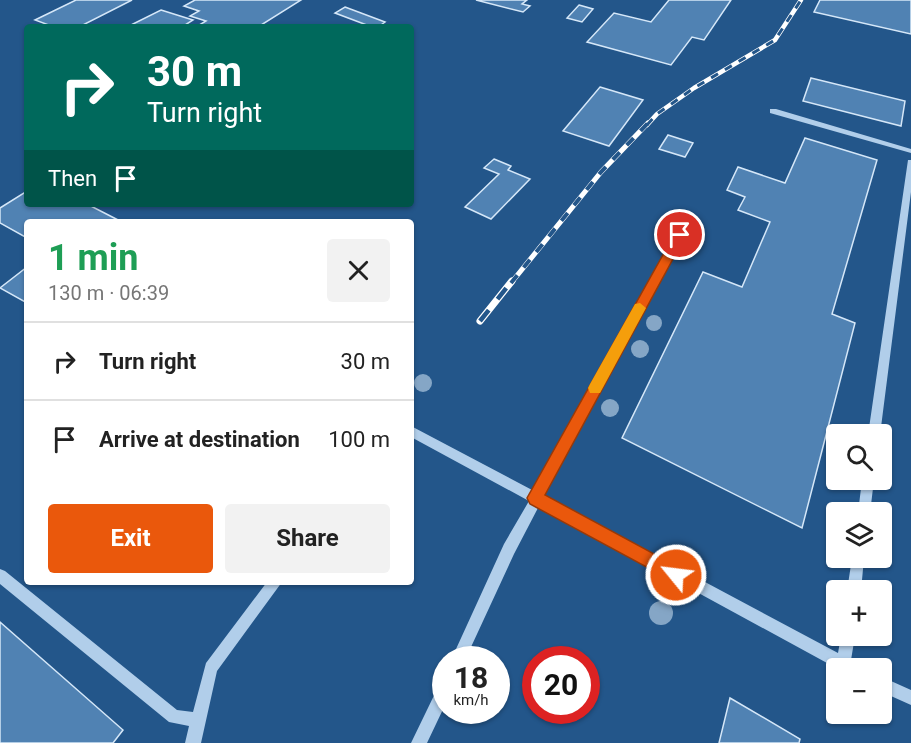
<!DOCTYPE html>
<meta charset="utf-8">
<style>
:root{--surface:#fff;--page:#f2f2f2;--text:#222;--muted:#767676;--line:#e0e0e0;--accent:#ea580c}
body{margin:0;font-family:Roboto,sans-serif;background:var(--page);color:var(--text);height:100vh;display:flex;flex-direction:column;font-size:22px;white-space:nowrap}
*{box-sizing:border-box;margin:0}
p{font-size:20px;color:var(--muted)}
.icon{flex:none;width:33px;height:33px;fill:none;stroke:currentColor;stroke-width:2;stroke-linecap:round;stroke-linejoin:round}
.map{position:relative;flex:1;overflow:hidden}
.sheet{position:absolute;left:24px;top:219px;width:390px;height:366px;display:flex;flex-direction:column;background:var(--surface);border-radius:6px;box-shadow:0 2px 4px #0004}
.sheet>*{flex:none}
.guide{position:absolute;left:24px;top:24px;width:390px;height:183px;border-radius:6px;box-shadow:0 2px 4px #0004;background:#00695c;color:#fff;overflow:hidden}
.buttons{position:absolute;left:826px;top:424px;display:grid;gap:12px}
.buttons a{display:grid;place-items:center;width:66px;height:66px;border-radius:6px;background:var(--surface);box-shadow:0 2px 4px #0004;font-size:30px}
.speed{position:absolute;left:432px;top:646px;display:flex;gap:12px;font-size:30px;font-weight:700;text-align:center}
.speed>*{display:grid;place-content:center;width:78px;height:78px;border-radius:50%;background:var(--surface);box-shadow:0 2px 4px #0004;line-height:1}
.speed small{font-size:15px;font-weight:400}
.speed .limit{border:9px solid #d22;background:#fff;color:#111}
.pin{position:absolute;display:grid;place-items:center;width:51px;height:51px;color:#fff;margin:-26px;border:3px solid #fff;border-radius:50%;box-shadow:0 2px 6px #0007}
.me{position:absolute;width:66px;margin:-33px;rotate:299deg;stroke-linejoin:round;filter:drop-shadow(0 0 4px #0008)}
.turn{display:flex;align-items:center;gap:21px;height:126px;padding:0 24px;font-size:27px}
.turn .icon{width:78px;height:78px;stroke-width:2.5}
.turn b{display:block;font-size:42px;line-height:51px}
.then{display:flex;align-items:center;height:57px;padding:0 24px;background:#0003;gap:12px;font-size:22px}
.round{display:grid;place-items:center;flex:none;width:63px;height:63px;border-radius:6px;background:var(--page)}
.summary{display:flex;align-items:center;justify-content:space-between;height:102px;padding:0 24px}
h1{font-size:36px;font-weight:700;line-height:45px;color:#1e9e55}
.primary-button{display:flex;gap:12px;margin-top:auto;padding:12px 24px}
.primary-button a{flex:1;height:69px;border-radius:6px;background:var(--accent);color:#fff;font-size:24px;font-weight:700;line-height:69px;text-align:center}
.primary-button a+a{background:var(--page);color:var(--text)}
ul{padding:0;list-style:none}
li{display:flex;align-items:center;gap:18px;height:78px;padding:0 24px;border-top:2px solid var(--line)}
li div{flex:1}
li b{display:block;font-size:22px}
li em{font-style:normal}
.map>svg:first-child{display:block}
.building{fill:#5082b3;stroke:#d5e7f8;stroke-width:1.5}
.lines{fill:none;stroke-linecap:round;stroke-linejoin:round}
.minor{fill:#b1ceea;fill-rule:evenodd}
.rail-far2-casing{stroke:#fff;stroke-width:4.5}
.rail-far1-casing{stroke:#fff;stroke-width:5}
.rail-casing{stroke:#fff;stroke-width:7}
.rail-far2{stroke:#23568a;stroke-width:3;stroke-dasharray:8;stroke-linecap:butt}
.rail-far1{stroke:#23568a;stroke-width:4;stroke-dasharray:10;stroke-linecap:butt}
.rail{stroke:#23568a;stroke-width:4.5;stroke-dasharray:14;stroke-linecap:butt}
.tree{fill:#85a6c6}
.route{fill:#ea580c;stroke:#983908;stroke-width:1.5}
.slow{fill:#f59e0b}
</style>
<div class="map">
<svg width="911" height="743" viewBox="0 0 911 743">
<rect width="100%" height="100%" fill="#23568a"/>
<path class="building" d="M 76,0 L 132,0 L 79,27 L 54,27 L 35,20 Z
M 195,0 L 301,0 L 258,27 L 196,27 L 206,21 L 190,16 L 199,11 L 184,6 Z
M 476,0 L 527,0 L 522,4 L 530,6 L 523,12 Z
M 669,0 L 731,0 L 704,40 L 692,37 L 671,65 L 587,42 L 614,13 L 651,22 Z
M 820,0 L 911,0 L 911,34 L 814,12 Z
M 579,5 L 593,9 L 582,22 L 567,18 Z
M 345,7 L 385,22 L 378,27 L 372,27 L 335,13 Z
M 161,10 L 193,20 L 182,27 L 127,27 Z
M 811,78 L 905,101 L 901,126 L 803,101 Z
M 600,87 L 643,100 L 609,146 L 563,131 Z
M 668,135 L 693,143 L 685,157 L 659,149 Z
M 805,138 L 877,160 L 832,314 L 855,323 L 802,528 L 622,438 L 703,272 L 742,287 L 770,222 L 738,210 L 745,197 L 727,190 L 738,167 L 785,183 Z
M 494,159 L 511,166 L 508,170 L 530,179 L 491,219 L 465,207 L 499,174 L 484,168 Z
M 27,191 L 27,204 L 87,204 L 122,222 L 27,222 L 27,238 L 0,223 L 0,208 Z
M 27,267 L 27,303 L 0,288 Z
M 0,622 L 123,730 L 113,743 L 0,743 Z
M 730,698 L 800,739 L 799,743 L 719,743 Z"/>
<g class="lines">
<path class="minor" d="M 770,109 L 776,109 L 911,149 L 911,153 L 770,113 Z
M 908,160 L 911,160 L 911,192 L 880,435 L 868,435 Z
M 680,232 L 684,235 L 544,496 L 838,653 L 841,636 L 855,636 L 851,660 L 858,664 L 860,669 L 838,669 L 539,506 L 514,554 L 465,660 L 451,660 L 504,544 L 529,501 L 411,437 L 411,426 L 534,491 L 676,235 Z
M 862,480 L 874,480 L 870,513 L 858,513 Z
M 852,558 L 864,558 L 861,591 L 847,591 Z
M 0,569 L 5,571 L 177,710 L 193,712 L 206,663 L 267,582 L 282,582 L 217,671 L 201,743 L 185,743 L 189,726 L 169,722 L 0,584 Z
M 882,677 L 911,690 L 911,705 L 882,692 Z
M 446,679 L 446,703 L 427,743 L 411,743 L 441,681 Z"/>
<g class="rail-far2-casing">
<path id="rail-far2" d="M 647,125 L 657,114 L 694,88 L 775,40 L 801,0"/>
</g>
<g class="rail-far1-casing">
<path id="rail-far1" d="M 511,283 L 601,172 L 648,123"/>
</g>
<g class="rail-casing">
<path id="rail" d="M 480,321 L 512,281"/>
</g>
<use href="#rail-far2" class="rail-far2"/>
<use href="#rail-far1" class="rail-far1"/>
<use href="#rail" class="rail"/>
</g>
<g class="tree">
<circle cx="654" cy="323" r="8"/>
<circle cx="640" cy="349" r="9"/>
<circle cx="423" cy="383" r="9"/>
<circle cx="610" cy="408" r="9"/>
<circle cx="661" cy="613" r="12"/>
</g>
<path class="route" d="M 680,231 L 686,235 L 545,495 L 682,569 L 685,575 L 682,581 L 676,583 L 530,504 L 527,498 L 674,235 Z"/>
<path class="slow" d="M 640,303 L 646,308 L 600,393 L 590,393 L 588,388 L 590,384 L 635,304 Z"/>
</svg>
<div class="buttons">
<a><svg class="icon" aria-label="search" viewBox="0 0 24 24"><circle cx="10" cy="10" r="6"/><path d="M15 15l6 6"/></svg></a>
<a><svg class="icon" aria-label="layers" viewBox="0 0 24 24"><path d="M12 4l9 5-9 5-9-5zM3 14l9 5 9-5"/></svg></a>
<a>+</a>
<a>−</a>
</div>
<div class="speed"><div>18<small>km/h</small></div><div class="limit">20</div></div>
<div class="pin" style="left:680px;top:235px;background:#d93025"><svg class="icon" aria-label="arrive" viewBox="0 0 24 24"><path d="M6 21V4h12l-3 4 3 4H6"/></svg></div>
<svg class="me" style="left:676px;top:575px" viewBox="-20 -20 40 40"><circle r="17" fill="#ea580c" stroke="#fff" stroke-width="3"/><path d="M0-11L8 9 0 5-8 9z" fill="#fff"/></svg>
<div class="guide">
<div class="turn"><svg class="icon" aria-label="right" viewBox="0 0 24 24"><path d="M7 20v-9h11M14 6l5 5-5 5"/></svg><div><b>30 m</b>Turn right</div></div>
<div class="then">Then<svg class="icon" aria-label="arrive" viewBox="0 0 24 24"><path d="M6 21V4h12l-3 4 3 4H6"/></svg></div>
</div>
<section class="sheet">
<div class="summary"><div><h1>1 min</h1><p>130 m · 06:39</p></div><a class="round"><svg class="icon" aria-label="close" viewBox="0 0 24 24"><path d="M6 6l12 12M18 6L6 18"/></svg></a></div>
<ul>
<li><svg class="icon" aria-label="right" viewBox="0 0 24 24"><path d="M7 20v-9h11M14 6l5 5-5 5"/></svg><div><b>Turn right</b></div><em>30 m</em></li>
<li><svg class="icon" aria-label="arrive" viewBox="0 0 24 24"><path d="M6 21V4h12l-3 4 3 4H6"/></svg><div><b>Arrive at destination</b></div><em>100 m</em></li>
</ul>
<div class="primary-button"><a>Exit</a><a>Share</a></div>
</section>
</div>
